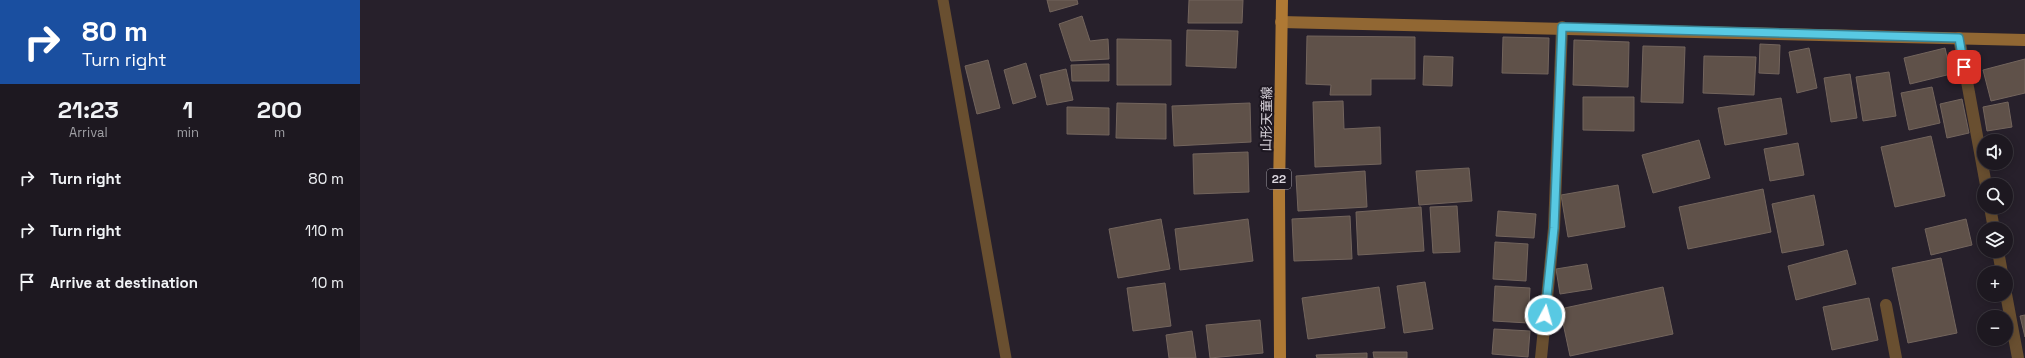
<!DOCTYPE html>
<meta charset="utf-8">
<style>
:root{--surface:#1d1820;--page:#2a252d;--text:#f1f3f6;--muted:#a0a0a5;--line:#3b373e}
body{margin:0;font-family:"Space Grotesk","Noto Sans JP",sans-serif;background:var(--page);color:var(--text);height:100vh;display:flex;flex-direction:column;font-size:15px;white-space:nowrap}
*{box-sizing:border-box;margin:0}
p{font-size:13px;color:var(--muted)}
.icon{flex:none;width:22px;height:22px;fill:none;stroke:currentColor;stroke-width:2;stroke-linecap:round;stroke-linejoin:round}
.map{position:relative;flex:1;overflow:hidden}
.side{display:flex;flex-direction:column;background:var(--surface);width:360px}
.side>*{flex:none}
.hud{background:#1a4fa0;color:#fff;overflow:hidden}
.controls{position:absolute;left:1617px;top:134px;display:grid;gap:8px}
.controls a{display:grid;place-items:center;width:36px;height:36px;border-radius:50%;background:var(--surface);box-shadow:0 2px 10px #0003,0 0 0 1px var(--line);font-size:20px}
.pin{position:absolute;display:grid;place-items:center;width:34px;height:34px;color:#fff;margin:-17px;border-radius:8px;box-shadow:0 2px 6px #0006}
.me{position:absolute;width:44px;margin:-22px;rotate:6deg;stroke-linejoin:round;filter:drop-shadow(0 0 3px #0008)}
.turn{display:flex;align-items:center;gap:14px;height:84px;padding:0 16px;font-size:18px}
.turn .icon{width:52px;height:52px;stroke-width:2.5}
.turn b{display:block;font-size:28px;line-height:34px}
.eta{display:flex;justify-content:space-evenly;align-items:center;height:68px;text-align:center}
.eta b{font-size:24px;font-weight:800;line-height:28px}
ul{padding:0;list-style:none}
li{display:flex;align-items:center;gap:12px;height:52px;padding:0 16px}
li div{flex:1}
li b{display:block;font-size:15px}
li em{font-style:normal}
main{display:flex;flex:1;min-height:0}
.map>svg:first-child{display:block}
.building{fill:#5f5149;stroke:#73655d}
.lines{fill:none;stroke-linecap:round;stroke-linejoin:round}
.lane{stroke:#694f30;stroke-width:11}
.street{stroke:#694f30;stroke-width:12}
.secondary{stroke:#916733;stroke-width:12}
.primary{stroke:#af7934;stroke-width:12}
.route-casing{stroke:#398394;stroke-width:10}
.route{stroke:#58c9e3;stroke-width:7}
.labels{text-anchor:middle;stroke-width:4;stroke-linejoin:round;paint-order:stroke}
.shield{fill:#1d1721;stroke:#a19ca5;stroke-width:1}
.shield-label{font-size:12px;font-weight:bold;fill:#dad5dd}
.street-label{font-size:13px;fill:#dad5dd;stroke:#1d1721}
</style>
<main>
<section class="side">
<div class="hud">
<div class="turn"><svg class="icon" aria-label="right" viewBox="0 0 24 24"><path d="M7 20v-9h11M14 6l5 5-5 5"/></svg><div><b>80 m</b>Turn right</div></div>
</div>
<div class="eta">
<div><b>21:23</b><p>Arrival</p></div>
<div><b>1</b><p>min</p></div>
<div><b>200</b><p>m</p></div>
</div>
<ul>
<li><svg class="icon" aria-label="right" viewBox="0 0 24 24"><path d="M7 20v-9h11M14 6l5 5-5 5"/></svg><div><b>Turn right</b></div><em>80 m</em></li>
<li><svg class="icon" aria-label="right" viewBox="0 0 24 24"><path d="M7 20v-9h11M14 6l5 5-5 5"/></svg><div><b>Turn right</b></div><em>110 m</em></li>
<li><svg class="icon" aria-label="arrive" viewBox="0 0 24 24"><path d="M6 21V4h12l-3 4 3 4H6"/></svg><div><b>Arrive at destination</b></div><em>10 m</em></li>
</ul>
</section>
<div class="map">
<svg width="1665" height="358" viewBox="0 0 1665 358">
<rect width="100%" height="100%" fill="#27202b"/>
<path class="building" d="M 687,0 L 717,0 L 718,4 L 690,12 Z
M 829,0 L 883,0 L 882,23 L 828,23 Z
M 722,16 L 730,41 L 748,39 L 749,59 L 711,61 L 699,24 Z
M 827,30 L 878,31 L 876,68 L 826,66 Z
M 947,36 L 1055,37 L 1055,79 L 1011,79 L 1011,95 L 970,95 L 971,85 L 946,84 Z
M 1143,37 L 1189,38 L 1188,74 L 1142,73 Z
M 757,39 L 811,40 L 811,85 L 757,85 Z
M 1214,40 L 1269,42 L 1268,87 L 1213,85 Z
M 1400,44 L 1420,45 L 1419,74 L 1399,73 Z
M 1283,46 L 1325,47 L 1323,103 L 1281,102 Z
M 1449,48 L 1457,88 L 1437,93 L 1429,52 Z
M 1585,48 L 1591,74 L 1550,84 L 1544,58 Z
M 1064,56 L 1093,57 L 1092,86 L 1063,85 Z
M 1344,56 L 1396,57 L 1394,95 L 1343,93 Z
M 1665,59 L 1665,93 L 1631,101 L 1623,70 Z
M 628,60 L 640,108 L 617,114 L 605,66 Z
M 666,63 L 676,97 L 653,104 L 644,70 Z
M 749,64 L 749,81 L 712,81 L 711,65 Z
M 706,69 L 713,100 L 687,105 L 680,75 Z
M 1529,72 L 1536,116 L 1503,121 L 1496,77 Z
M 1490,74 L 1497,118 L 1471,122 L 1464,78 Z
M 1572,87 L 1580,123 L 1549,130 L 1541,93 Z
M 1223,97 L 1274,97 L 1274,131 L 1223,130 Z
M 1421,98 L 1427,134 L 1365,145 L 1358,108 Z
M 1602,99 L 1609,133 L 1587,138 L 1580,104 Z
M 983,101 L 984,129 L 1020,127 L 1021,164 L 955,167 L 953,102 Z
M 1648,102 L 1652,127 L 1627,131 L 1623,107 Z
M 757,103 L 806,104 L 806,139 L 756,138 Z
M 890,103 L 891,142 L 814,146 L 812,106 Z
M 707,107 L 749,108 L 749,135 L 707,134 Z
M 1571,136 L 1585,196 L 1535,207 L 1521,147 Z
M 1339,140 L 1350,178 L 1293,193 L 1282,155 Z
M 1438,143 L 1444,175 L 1410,181 L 1404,149 Z
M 888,152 L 889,192 L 834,194 L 833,154 Z
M 1109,168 L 1112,201 L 1059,205 L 1056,171 Z
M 1005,171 L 1007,207 L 938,211 L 936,176 Z
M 1258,185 L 1265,227 L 1208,237 L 1201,195 Z
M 1403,189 L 1411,232 L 1328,249 L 1319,207 Z
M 1454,195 L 1464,245 L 1422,253 L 1412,204 Z
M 1097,206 L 1100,252 L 1073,253 L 1070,207 Z
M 1061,207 L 1064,251 L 998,255 L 996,212 Z
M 1138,211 L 1176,214 L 1174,238 L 1136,236 Z
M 990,216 L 992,259 L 934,261 L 932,219 Z
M 801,219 L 810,269 L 758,278 L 749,229 Z
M 888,219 L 893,261 L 820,270 L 815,229 Z
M 1606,219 L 1612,245 L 1571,255 L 1565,229 Z
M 1135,242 L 1168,244 L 1166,281 L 1133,279 Z
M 1487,250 L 1496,284 L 1436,300 L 1428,266 Z
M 1581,258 L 1597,333 L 1548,343 L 1532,268 Z
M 1227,264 L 1232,289 L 1200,294 L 1196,269 Z
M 1065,282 L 1073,329 L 1044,333 L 1037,286 Z
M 805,283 L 811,326 L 773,331 L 767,288 Z
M 1135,286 L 1170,288 L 1168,323 L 1133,321 Z
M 1019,287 L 1025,328 L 948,339 L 942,298 Z
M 1303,287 L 1313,334 L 1210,356 L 1200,309 Z
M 1509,298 L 1518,340 L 1472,350 L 1463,307 Z
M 1665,315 L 1665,337 L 1660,316 Z
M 900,320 L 903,353 L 850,358 L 846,325 Z
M 1134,329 L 1170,331 L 1168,357 L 1132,354 Z
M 832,331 L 836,358 L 809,358 L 806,335 Z
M 1013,352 L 1047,352 L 1047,358 L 1014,358 Z
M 1007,353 L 1007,358 L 957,358 L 956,355 Z"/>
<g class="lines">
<path class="lane" d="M 583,0 L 646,358"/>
<path class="street" d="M 1599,38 L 1626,185
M 1630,207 L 1634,229
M 1638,251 L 1642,273
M 1646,294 L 1658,358
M 1526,305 L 1536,358
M 1181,358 L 1194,228 L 1202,27"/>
<path class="secondary" d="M 921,22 L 1665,40"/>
<path class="primary" d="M 920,358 L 919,193 L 922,0"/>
</g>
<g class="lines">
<g class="route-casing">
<path id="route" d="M 1185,315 L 1194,228 L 1202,27 L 1599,38 L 1604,67"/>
</g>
<use href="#route" class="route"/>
</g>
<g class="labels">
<rect class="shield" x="907" y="169" width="24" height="20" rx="3"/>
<g class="shield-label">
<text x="919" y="183">22</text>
</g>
<g class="street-label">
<text transform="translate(906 119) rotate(-89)" y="5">山形天童線</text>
</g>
</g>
</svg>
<div class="controls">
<a><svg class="icon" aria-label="sound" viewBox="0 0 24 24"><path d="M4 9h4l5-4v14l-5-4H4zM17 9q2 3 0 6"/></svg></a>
<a><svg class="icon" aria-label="search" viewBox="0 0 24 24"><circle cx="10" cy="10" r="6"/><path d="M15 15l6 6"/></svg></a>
<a><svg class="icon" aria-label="layers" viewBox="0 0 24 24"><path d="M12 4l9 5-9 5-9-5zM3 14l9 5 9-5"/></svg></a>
<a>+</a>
<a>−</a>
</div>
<div class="pin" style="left:1604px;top:67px;background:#d93025"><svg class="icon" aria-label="arrive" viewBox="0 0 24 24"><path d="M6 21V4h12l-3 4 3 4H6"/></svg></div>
<svg class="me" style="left:1185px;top:315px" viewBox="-20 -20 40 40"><circle r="17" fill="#58c9e3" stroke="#fff" stroke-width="3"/><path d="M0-11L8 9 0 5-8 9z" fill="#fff"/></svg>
</div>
</main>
